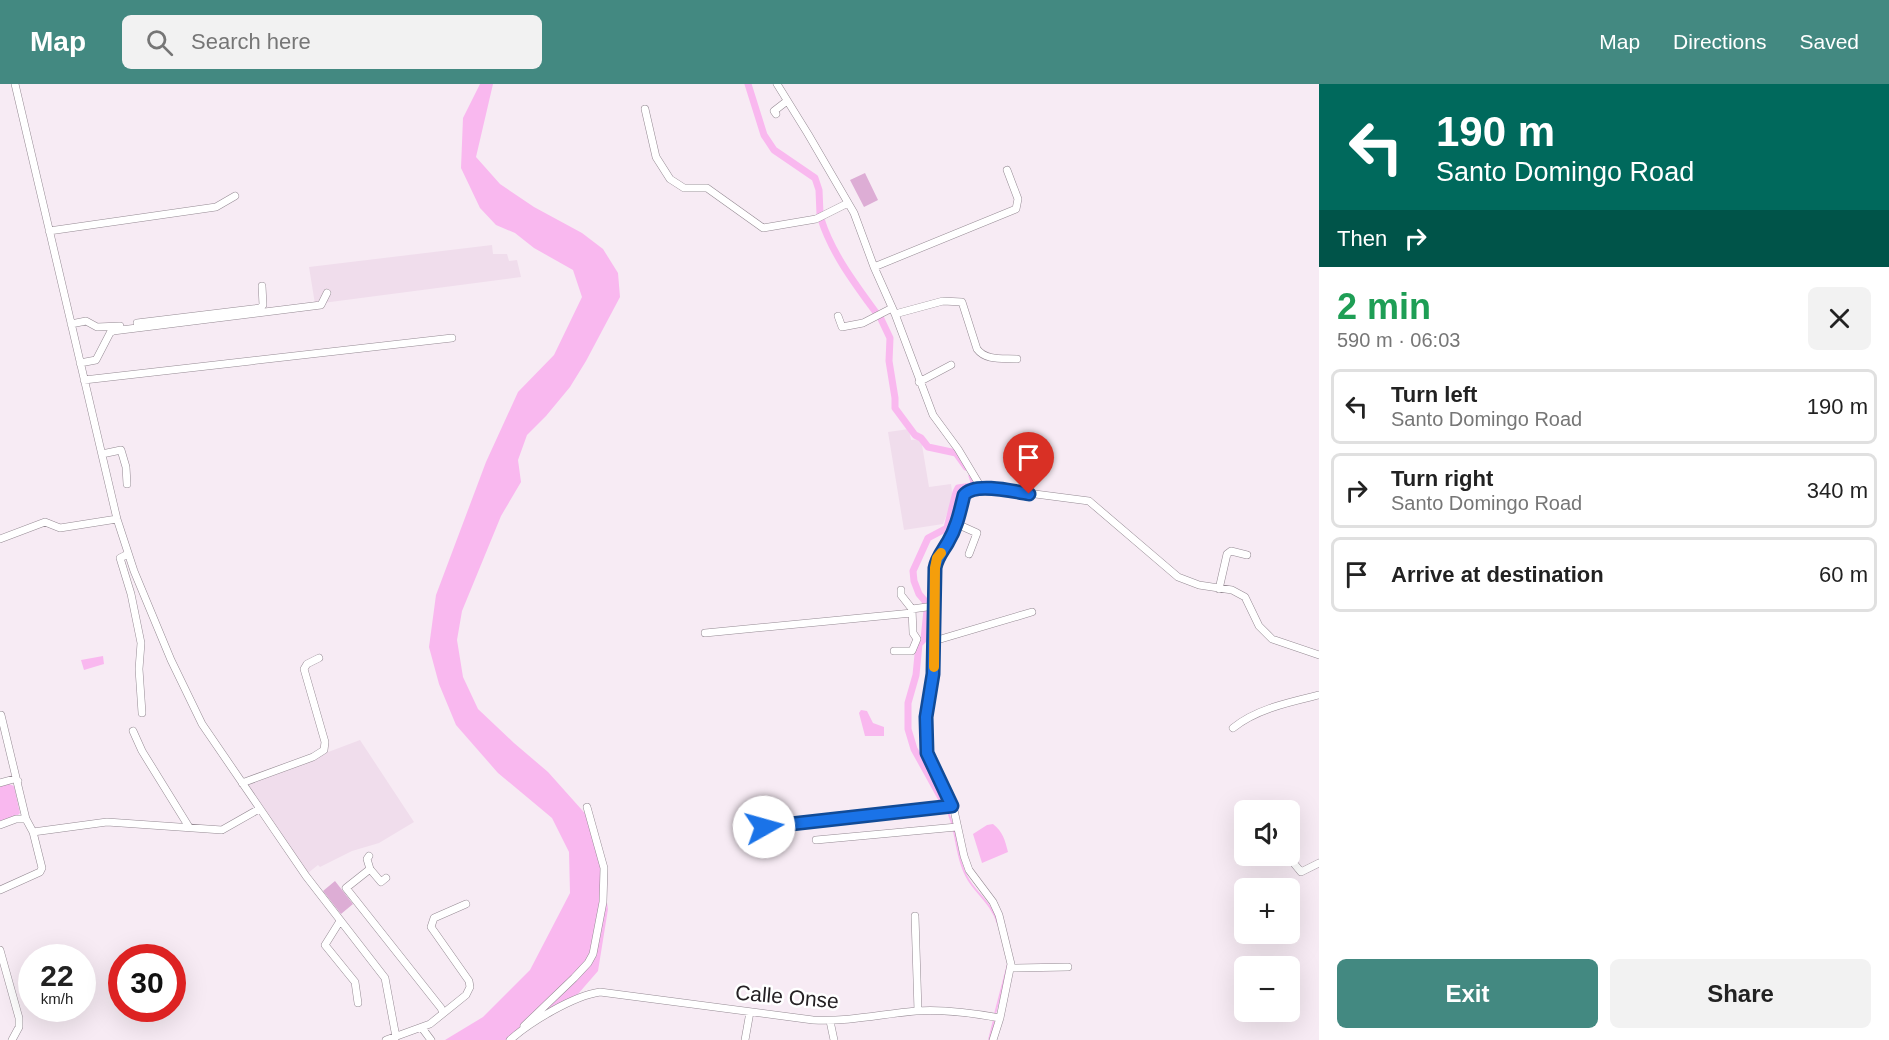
<!DOCTYPE html>
<meta charset="utf-8">
<style>
:root{--surface:#fff;--page:#f2f2f2;--text:#222;--muted:#767676;--line:#e0e0e0;--accent:#438981}
body{margin:0;font-family:Helvetica,sans-serif;background:var(--page);color:var(--text);height:100vh;display:flex;flex-direction:column;font-size:22px;white-space:nowrap}
*{box-sizing:border-box;margin:0}
p{font-size:20px;color:var(--muted)}
.icon{flex:none;width:33px;height:33px;fill:none;stroke:currentColor;stroke-width:2;stroke-linecap:round;stroke-linejoin:round}
.map{position:relative;flex:1;overflow:hidden}
.drawer{display:flex;flex-direction:column;background:var(--surface);width:570px}
.drawer>*{flex:none}
.banner{background:#00695c;color:#fff;overflow:hidden}
.fabs{position:absolute;left:1234px;top:716px;display:grid;gap:12px}
.fabs a{display:grid;place-items:center;width:66px;height:66px;border-radius:9px;background:var(--surface);box-shadow:0 6px 24px #0002;font-size:30px}
.speed{position:absolute;left:18px;top:860px;display:flex;gap:12px;font-size:30px;font-weight:700;text-align:center}
.speed>*{display:grid;place-content:center;width:78px;height:78px;border-radius:50%;background:var(--surface);box-shadow:0 6px 24px #0002;line-height:1}
.speed small{font-size:15px;font-weight:400}
.speed .limit{border:9px solid #d22;background:#fff;color:#111}
.pin{position:absolute;display:grid;place-items:center;width:51px;height:51px;color:#fff;margin:-62px -26px;border-radius:50% 50% 50% 0;rotate:-45deg;box-shadow:0 0 6px #0007}
.pin .icon{rotate:45deg}
.me{position:absolute;width:66px;margin:-33px;rotate:83deg;stroke-linejoin:round;filter:drop-shadow(0 0 4px #0008)}
.turn{display:flex;align-items:center;gap:21px;height:126px;padding:0 18px;font-size:27px}
.turn .icon{width:78px;height:78px;stroke-width:2.5}
.turn b{display:block;font-size:42px;line-height:51px}
.then{display:flex;align-items:center;height:57px;padding:0 18px;background:#0003;gap:12px;font-size:22px}
.round{display:grid;place-items:center;flex:none;width:63px;height:63px;border-radius:9px;background:var(--page)}
.headline{display:flex;align-items:center;justify-content:space-between;height:102px;padding:0 18px}
h1{font-size:36px;font-weight:600;line-height:45px;color:#1e9e55}
.button{display:flex;gap:12px;margin-top:auto;padding:12px 18px}
.button a{flex:1;height:69px;border-radius:9px;background:var(--accent);color:#fff;font-size:24px;font-weight:600;line-height:69px;text-align:center}
.button a+a{background:var(--page);color:var(--text)}
ul{padding:0;list-style:none}
li{display:flex;align-items:center;gap:18px;height:75px;margin:0 12px 9px;padding:0 6px;border:3px solid var(--line);border-radius:9px}
li div{flex:1}
li b{display:block;font-size:22px}
li em{font-style:normal}
header{display:flex;align-items:center;gap:36px;box-sizing:border-box;height:84px;padding:0 30px;background:var(--accent);color:#fff}
header strong{font-size:28px}
nav{display:flex;gap:33px;margin-inline-start:auto;font-size:21px}
.search{width:420px;height:54px;background:var(--page);display:flex;align-items:center;gap:15px;box-sizing:border-box;padding:0 21px;border-radius:9px;color:var(--muted);font-size:22px}
main{display:flex;flex:1;min-height:0}
.map>svg:first-child{display:block}
.built{fill:#f0ddec}
.green{fill:#ddadd5}
.water{fill:#f9b8ef}
.lines{fill:none;stroke-linecap:round;stroke-linejoin:round}
.stream{stroke:#f9b8ef;stroke-width:2}
.canal{stroke:#f9b8ef;stroke-width:7}
.minor-casing{stroke:#958a93;stroke-width:8}
.minor{stroke:#fff;stroke-width:7}
.route-casing{stroke:#114b97;stroke-width:15}
.route{stroke:#1a73e8;stroke-width:10}
.slow{stroke:#f59e0b;stroke-width:10}
.labels{text-anchor:middle;stroke-width:5;stroke-linejoin:round;paint-order:stroke}
.street-label{font-size:21px;fill:#252124;stroke:#fff}
</style>
<header>
<strong>Map</strong>
<div class="search"><svg class="icon" aria-label="search" viewBox="0 0 24 24"><circle cx="10" cy="10" r="6"/><path d="M15 15l6 6"/></svg>Search here</div>
<nav><a>Map</a><a>Directions</a><a>Saved</a></nav>
</header>
<main>
<div class="map">
<svg width="1319" height="956" viewBox="0 0 1319 956">
<rect width="100%" height="100%" fill="#f7ebf4"/>
<path class="built" d="M 492,161 L 493,170 L 507,170 L 509,177 L 517,176 L 521,193 L 315,220 L 309,183 Z
M 909,345 L 911,356 L 921,355 L 929,403 L 951,400 L 953,415 L 943,440 L 904,446 L 888,348 Z
M 360,656 L 414,738 L 379,759 L 352,767 L 320,783 L 318,781 L 308,789 L 244,700 Z"/>
<path class="green" d="M 865,89 L 878,116 L 864,123 L 850,96 Z
M 335,797 L 353,820 L 341,830 L 323,807 Z"/>
<path class="water" d="M 480,0 L 493,0 L 476,73 L 500,100 L 534,123 L 582,149 L 603,165 L 618,189 L 620,213 L 586,277 L 570,303 L 546,332 L 527,351 L 518,376 L 521,398 L 501,432 L 462,527 L 457,556 L 463,593 L 478,625 L 514,659 L 548,688 L 590,735 L 599,770 L 608,825 L 598,887 L 578,910 L 517,947 L 506,956 L 445,956 L 483,933 L 530,886 L 570,809 L 569,768 L 552,734 L 498,689 L 456,641 L 439,600 L 429,563 L 436,511 L 486,378 L 518,308 L 554,271 L 582,213 L 573,186 L 534,164 L 515,149 L 496,141 L 480,124 L 461,84 L 463,34 Z
M 103,572 L 104,580 L 84,586 L 81,576 Z
M 861,626 L 867,627 L 873,639 L 884,643 L 884,652 L 865,652 L 859,629 Z
M 7,699 L 14,702 L 20,729 L 16,733 L 0,739 L 0,701 Z
M 993,740 C 1003,748 1005,756 1008,768 L 982,779 L 973,750 L 987,741 Z"/>
<g class="lines">
<path class="stream" d="M 947,725 L 953,742
M 954,747 C 958,766 960,785 972,801 C 982,814 993,823 998,840
M 995,930 L 1008,880
M 989,956 L 994,936"/>
<path class="canal" d="M 748,0 L 764,51 L 774,66 L 815,94 L 819,106 L 820,130
M 821,135 C 832,170 856,201 877,230
M 881,235 L 890,254 L 889,277 L 895,314 L 895,324 L 915,351 L 921,354 L 928,363 L 956,369 L 966,383
M 945,721 L 914,665 L 908,645 L 908,619 L 916,591 L 919,560 L 924,555 L 927,526 L 925,517 L 919,510 L 914,497 L 913,487 L 928,454 L 947,444 L 956,408 L 958,404 L 972,402 L 974,398 L 972,392"/>
<g class="minor-casing">
<path id="minor" d="M 15,0 L 117,435 L 134,487 L 171,576 L 202,640 L 306,792 L 385,894 L 396,953
M 777,0 L 808,50 L 854,129 L 874,183 L 895,230 L 933,331 L 958,365 L 982,405
M 645,25 L 656,73 L 670,95 L 684,104 L 707,104 L 763,144 L 816,135 L 848,119
M 776,30 L 774,27 L 787,17
M 49,147 L 216,123 L 235,112
M 874,183 L 1016,125 L 1018,115 L 1007,86
M 895,230 L 943,217 L 962,218 L 977,265 C 986,277 1003,274 1017,275
M 838,232 L 842,243 L 863,239 L 892,224
M 137,239 L 260,224 L 263,221 L 262,202
M 71,240 L 86,237 L 97,243 L 120,242
M 80,279 L 96,276 L 110,249 L 113,247 L 321,221 L 327,209
M 84,296 L 452,254
M 919,298 L 951,281
M 102,370 L 121,366 L 126,383 L 127,400
M 957,440 L 977,449 L 969,470
M 0,455 L 45,438 L 60,444 L 117,435
M 128,470 L 120,474 L 131,510 L 141,559 L 139,585 L 142,629
M 1219,505 L 1227,470 L 1231,467 L 1247,471
M 901,506 L 901,511 L 912,525
M 705,549 L 912,529
M 934,557 L 1032,528
M 894,567 L 912,567 L 917,555 L 913,549 L 912,525 L 934,522
M 1,631 L 26,735 L 33,748 L 107,738 L 222,746 L 259,725
M 1233,644 C 1256,625 1290,618 1319,611
M 133,647 L 142,667 L 189,743
M 0,699 L 14,695 L 18,697
M 242,699 L 313,673 L 324,666 L 325,658 L 304,585 L 307,580 L 319,574
M 0,741 L 16,735 L 26,735
M 764,743 L 952,722
M 816,756 L 957,743
M 1287,771 L 1301,788 L 1319,779
M 369,772 L 367,775 L 370,785
M 386,794 L 381,798 L 370,785 L 346,804 L 441,924 L 443,929
M 0,806 L 40,788 L 42,784 L 33,748
M 915,832 L 918,927
M 340,837 L 325,861 L 355,898 L 358,919
M 0,866 L 19,934 L 19,943 L 12,956
M 1011,884 L 1068,883
M 830,937 L 834,956
M 524,942 L 574,894 L 588,879 L 593,870 L 603,818 L 604,784 L 587,723
M 422,944 L 431,956
M 386,956 L 430,940 L 466,911 L 470,903 L 469,897 L 431,843 L 434,834 L 466,820
M 510,956 C 530,938 573,912 600,908 L 813,936 C 848,938 882,930 916,927 C 943,925 973,929 1000,934
M 745,956 L 750,928
M 993,956 L 1000,934 L 1011,880 L 999,831 L 993,818 L 969,786 L 964,772 L 954,726 L 927,669 L 926,633 L 933,590 L 935,484 C 938,468 951,456 957,440 C 960,431 961,421 964,411 C 970,403 979,406 989,404 L 1089,417 L 1178,493 L 1199,501 L 1232,506 L 1245,513 L 1259,542 L 1272,555 L 1319,571"/>
</g>
<use href="#minor" class="minor"/>
</g>
<g class="lines">
<g class="route-casing">
<path id="route" d="M 764,743 L 952,722 L 927,669 L 926,633 L 933,590 L 935,484 C 937,473 943,467 948,458 C 957,443 960,427 964,411 C 974,398 1013,407 1029,410"/>
</g>
<use href="#route" class="route"/>
<path class="slow" d="M 934,583 L 935,484 L 937,474 L 941,469"/>
</g>
<g class="labels">
<g class="street-label">
<text transform="translate(787 913) rotate(5)" y="7">Calle Onse</text>
</g>
</g>
</svg>
<div class="fabs">
<a><svg class="icon" aria-label="sound" viewBox="0 0 24 24"><path d="M4 9h4l5-4v14l-5-4H4zM17 9q2 3 0 6"/></svg></a>
<a>+</a>
<a>−</a>
</div>
<div class="speed"><div>22<small>km/h</small></div><div class="limit">30</div></div>
<div class="pin" style="left:1029px;top:410px;background:#d93025"><svg class="icon" aria-label="arrive" viewBox="0 0 24 24"><path d="M6 21V4h12l-3 4 3 4H6"/></svg></div>
<svg class="me" style="left:764px;top:743px" viewBox="-20 -20 40 40"><circle r="19" fill="#fff"/><path d="M0-13L10 11 0 6-10 11z" fill="#1a73e8"/></svg>
</div>
<section class="drawer">
<div class="banner">
<div class="turn"><svg class="icon" aria-label="left" viewBox="0 0 24 24"><path d="M17 20v-9H6M10 6l-5 5 5 5"/></svg><div><b>190 m</b>Santo Domingo Road</div></div>
<div class="then">Then<svg class="icon" aria-label="right" viewBox="0 0 24 24"><path d="M7 20v-9h11M14 6l5 5-5 5"/></svg></div>
</div>
<div class="headline"><div><h1>2 min</h1><p>590 m · 06:03</p></div><a class="round"><svg class="icon" aria-label="close" viewBox="0 0 24 24"><path d="M6 6l12 12M18 6L6 18"/></svg></a></div>
<ul>
<li><svg class="icon" aria-label="left" viewBox="0 0 24 24"><path d="M17 20v-9H6M10 6l-5 5 5 5"/></svg><div><b>Turn left</b><p>Santo Domingo Road</p></div><em>190 m</em></li>
<li><svg class="icon" aria-label="right" viewBox="0 0 24 24"><path d="M7 20v-9h11M14 6l5 5-5 5"/></svg><div><b>Turn right</b><p>Santo Domingo Road</p></div><em>340 m</em></li>
<li><svg class="icon" aria-label="arrive" viewBox="0 0 24 24"><path d="M6 21V4h12l-3 4 3 4H6"/></svg><div><b>Arrive at destination</b></div><em>60 m</em></li>
</ul>
<div class="button"><a>Exit</a><a>Share</a></div>
</section>
</main>
